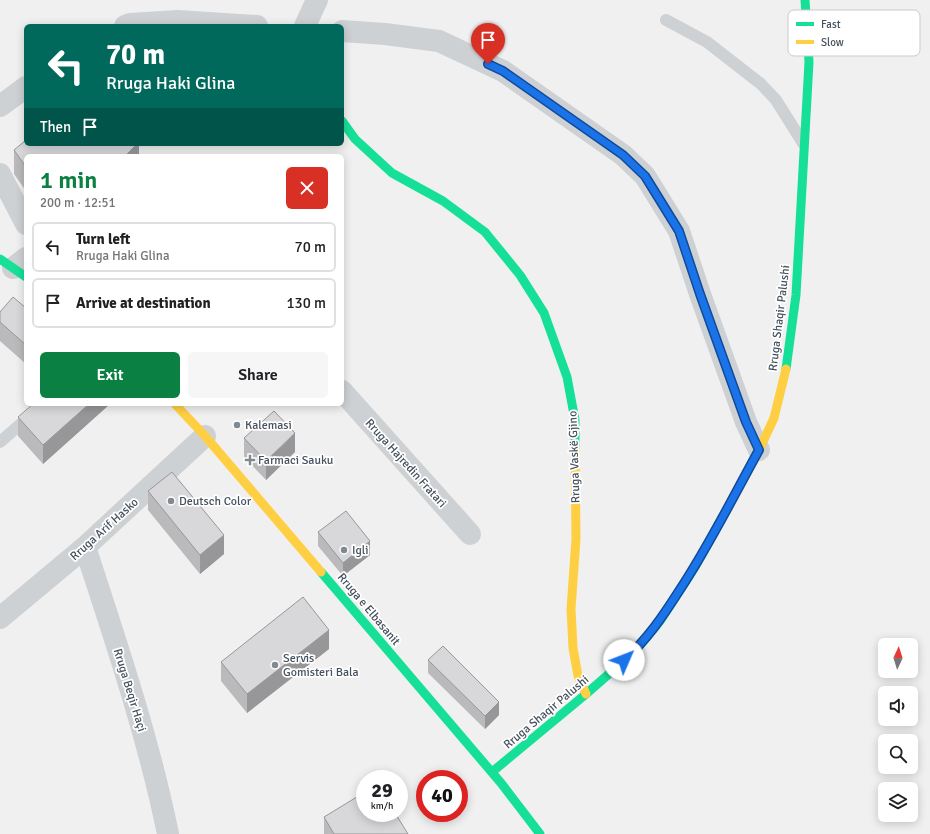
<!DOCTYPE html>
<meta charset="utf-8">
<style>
:root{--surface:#fff;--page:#f6f6f6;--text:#202124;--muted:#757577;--line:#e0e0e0;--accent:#0b8043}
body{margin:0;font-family:Signika,sans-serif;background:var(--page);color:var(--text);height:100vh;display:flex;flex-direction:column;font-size:15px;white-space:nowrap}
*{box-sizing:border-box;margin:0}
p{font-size:13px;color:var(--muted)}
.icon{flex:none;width:22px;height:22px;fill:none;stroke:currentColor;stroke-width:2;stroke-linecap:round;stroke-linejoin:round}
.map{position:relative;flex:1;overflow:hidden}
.panel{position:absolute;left:24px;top:154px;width:320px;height:252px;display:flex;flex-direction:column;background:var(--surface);border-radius:6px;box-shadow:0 2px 10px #0003}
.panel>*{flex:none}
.banner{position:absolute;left:24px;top:24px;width:320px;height:122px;border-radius:6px;box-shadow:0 2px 10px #0003;background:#00695c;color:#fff;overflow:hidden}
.needle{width:26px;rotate:4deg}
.fabs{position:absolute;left:878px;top:638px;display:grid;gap:8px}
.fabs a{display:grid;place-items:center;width:40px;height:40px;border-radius:6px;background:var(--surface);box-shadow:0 2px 10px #0003;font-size:20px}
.speed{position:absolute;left:356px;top:770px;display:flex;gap:8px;font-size:20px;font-weight:700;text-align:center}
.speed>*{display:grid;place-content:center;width:52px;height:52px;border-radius:50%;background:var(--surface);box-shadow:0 2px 10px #0003;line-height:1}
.speed small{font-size:10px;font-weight:400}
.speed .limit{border:6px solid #d22;background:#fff;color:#111}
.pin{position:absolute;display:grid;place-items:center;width:34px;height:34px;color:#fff;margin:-41px -17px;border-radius:50% 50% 50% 0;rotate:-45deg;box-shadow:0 0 4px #0007}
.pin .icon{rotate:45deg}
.me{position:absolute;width:44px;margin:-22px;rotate:46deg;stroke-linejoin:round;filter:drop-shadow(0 0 3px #0008)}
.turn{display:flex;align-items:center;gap:14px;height:84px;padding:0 16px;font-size:18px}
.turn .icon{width:52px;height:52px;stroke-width:2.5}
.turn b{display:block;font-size:28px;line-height:34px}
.then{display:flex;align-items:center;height:38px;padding:0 16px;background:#0003;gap:8px;font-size:15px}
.round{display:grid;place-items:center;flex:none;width:42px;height:42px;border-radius:6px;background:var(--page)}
.head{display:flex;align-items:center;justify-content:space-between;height:68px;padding:0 16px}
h1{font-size:24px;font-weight:600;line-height:30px;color:var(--accent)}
.action{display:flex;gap:8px;margin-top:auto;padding:8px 16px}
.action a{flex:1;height:46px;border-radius:6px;background:var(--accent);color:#fff;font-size:16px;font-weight:600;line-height:46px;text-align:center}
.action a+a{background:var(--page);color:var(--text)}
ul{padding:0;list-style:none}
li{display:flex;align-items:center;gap:12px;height:50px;margin:0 8px 6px;padding:0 8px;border:2px solid var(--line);border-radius:6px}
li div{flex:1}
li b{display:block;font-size:15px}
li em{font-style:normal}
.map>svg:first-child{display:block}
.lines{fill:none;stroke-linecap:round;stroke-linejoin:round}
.lane{stroke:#ced1d4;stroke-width:12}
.street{stroke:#ced1d4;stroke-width:22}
.fast{stroke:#16e098;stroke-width:9}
.slow{stroke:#ffcf43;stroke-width:9}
.wall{fill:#bababc}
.shaded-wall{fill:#979799}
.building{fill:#d8d8db;stroke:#979799}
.route-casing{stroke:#114b97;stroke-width:10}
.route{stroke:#1a73e8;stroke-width:7}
.poi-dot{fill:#818991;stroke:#fff;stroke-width:1.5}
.labels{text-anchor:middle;stroke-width:3.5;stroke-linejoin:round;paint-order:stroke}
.street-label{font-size:12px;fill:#45515e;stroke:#fff}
.poi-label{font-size:12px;fill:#45515e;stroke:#fff;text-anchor:start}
.key{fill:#fff;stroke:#c7cbcf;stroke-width:1}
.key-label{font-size:11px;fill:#45515e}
</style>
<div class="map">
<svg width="930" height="834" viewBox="0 0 930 834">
<rect width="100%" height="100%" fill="#f1f0f0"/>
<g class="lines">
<path class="lane" d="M 666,20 L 707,42 L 761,84 L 776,100 L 803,143
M 0,442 L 44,404"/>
<path class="street" d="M 125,26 L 130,24 L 178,21 L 257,26
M 305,26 L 317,0
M 342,31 L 385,34 L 439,41 L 503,71 L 623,155 L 645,176 L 679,231 L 700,294 L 746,422 L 759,450
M 0,106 L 26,87
M 0,174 L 26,224
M 13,268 L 26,258
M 342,391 L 470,534
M 85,547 C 116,642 148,736 168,834
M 0,618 L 85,547 L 205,436"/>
<path class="fast" d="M 342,121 L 355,139 L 392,173 L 443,201 L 485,232 L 520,275 L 544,313 L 567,377 L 575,420 L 575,446
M 0,259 L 26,277
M 786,369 L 796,295 L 809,62 L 805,0
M 321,572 L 501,783 L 540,834
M 492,772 L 586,694 L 634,652 L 660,621 L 695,567 L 727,509"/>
<path class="slow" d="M 175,404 L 205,436 L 321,572
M 575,446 L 576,539 L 571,609 L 573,648 L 578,676 L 586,694
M 727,509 L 759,450 L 774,418 L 786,369"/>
</g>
<path class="wall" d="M 139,144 L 139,156 L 26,156 L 26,191 L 14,174 L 14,150 Z
M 26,308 L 26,364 L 0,341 L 0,312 Z
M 110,404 L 43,464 L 18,436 L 18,417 Z
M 244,438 L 295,452 L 266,480 L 244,457 Z
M 148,491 L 224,554 L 200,574 L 148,510 Z
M 318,532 L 370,555 L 343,576 L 318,546 Z
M 329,649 L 247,713 L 221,681 L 221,662 Z
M 428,660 L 499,715 L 485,729 L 428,673 Z
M 324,817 L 408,834 L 324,834 Z"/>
<path class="shaded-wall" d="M 137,144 L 139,144 L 139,156 L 125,156 Z
M 89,404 L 110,404 L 43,464 L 43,445 Z
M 295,433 L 295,452 L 266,480 L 266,461 Z
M 224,535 L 224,554 L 200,574 L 200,555 Z
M 370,541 L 370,555 L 343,576 L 343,563 Z
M 329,630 L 329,649 L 247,713 L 247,694 Z
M 499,702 L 499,715 L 485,729 L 485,716 Z"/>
<path class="building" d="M 26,140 L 26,144 L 137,144 L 125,156 L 26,156 L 26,167 L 14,150 Z
M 13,297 L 26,308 L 26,345 L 0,322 L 0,312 Z
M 33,404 L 89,404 L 43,445 L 18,417 Z
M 274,411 L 295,433 L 266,461 L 244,438 Z
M 172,472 L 224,535 L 200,555 L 148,491 Z
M 346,511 L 370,541 L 343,563 L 318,532 Z
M 303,597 L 329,630 L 247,694 L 221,662 Z
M 443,646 L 499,702 L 485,716 L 428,660 Z
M 365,792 L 365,813 L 395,813 L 408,834 L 334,834 L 324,817 Z"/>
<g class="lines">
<g class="route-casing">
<path id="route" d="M 488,64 L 503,71 L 623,155 L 645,176 L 679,231 L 700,294 L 746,422 L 759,450 C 733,497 709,546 679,591 C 663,616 647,640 624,660"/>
</g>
<use href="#route" class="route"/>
</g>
<g class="poi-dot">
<circle cx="237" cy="425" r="4"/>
<path d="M248 454h4v4h4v4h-4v4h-4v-4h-4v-4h4z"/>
<circle cx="171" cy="501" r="4"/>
<circle cx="344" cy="550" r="4"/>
<circle cx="275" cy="665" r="4"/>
</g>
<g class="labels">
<g class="street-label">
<text transform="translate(779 318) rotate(-83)" y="4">Rruga Shaqir Palushi</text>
<text transform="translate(574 457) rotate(-92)" y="4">Rruga Vaskë Gjino</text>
<text transform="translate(406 463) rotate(48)" y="4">Rruga Hajredin Fratari</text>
<text transform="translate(104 529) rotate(-42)" y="4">Rruga Arif Hasko</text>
<text transform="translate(369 609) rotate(50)" y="4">Rruga e Elbasanit</text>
<text transform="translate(130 690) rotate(73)" y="4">Rruga Beqir Haçi</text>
<text transform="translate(546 712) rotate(-40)" y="4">Rruga Shaqir Palushi</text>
</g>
<g class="poi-label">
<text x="245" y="429">Kalemasi</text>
<text x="258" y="464">Farmaci Sauku</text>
<text x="179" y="505">Deutsch Color</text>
<text x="352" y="554">Igli</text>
<text x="283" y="662">Servis<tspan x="283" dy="14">Gomisteri Bala</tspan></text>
</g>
</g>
<rect x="788" y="10" width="132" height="46" rx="6" class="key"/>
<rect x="796" y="22" width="18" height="4" fill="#16e098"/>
<rect x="796" y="40" width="18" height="4" fill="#ffcf43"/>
<g class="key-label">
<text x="821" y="28">Fast</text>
<text x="821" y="46">Slow</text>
</g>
</svg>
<div class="fabs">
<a><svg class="needle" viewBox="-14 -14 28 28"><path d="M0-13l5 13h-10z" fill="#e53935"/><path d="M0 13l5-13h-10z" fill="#757577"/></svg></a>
<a><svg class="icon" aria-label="sound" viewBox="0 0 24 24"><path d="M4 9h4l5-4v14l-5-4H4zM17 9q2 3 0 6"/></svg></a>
<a><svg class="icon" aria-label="search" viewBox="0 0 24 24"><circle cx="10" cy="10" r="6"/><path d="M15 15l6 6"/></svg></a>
<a><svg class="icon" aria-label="layers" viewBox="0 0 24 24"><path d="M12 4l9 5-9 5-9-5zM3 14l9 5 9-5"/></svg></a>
</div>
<div class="speed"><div>29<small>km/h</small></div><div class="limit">40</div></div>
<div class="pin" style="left:488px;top:64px;background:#d93025"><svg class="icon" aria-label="arrive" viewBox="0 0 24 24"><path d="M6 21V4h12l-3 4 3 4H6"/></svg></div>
<svg class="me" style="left:624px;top:660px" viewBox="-20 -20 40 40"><circle r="19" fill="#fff"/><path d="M0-13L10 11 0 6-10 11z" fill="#1a73e8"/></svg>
<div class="banner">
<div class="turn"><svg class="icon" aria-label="left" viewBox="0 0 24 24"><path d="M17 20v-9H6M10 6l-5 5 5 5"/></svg><div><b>70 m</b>Rruga Haki Glina</div></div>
<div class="then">Then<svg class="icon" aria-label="arrive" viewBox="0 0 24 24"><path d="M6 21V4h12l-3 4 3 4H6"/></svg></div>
</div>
<section class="panel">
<div class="head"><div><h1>1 min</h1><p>200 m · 12:51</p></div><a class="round" style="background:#d93025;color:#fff"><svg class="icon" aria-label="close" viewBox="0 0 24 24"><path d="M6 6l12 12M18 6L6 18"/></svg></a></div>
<ul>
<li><svg class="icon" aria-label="left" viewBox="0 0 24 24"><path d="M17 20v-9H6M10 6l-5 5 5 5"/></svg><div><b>Turn left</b><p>Rruga Haki Glina</p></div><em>70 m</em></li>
<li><svg class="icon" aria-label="arrive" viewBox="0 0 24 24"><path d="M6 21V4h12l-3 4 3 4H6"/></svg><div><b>Arrive at destination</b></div><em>130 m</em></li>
</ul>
<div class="action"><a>Exit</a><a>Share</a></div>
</section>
</div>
